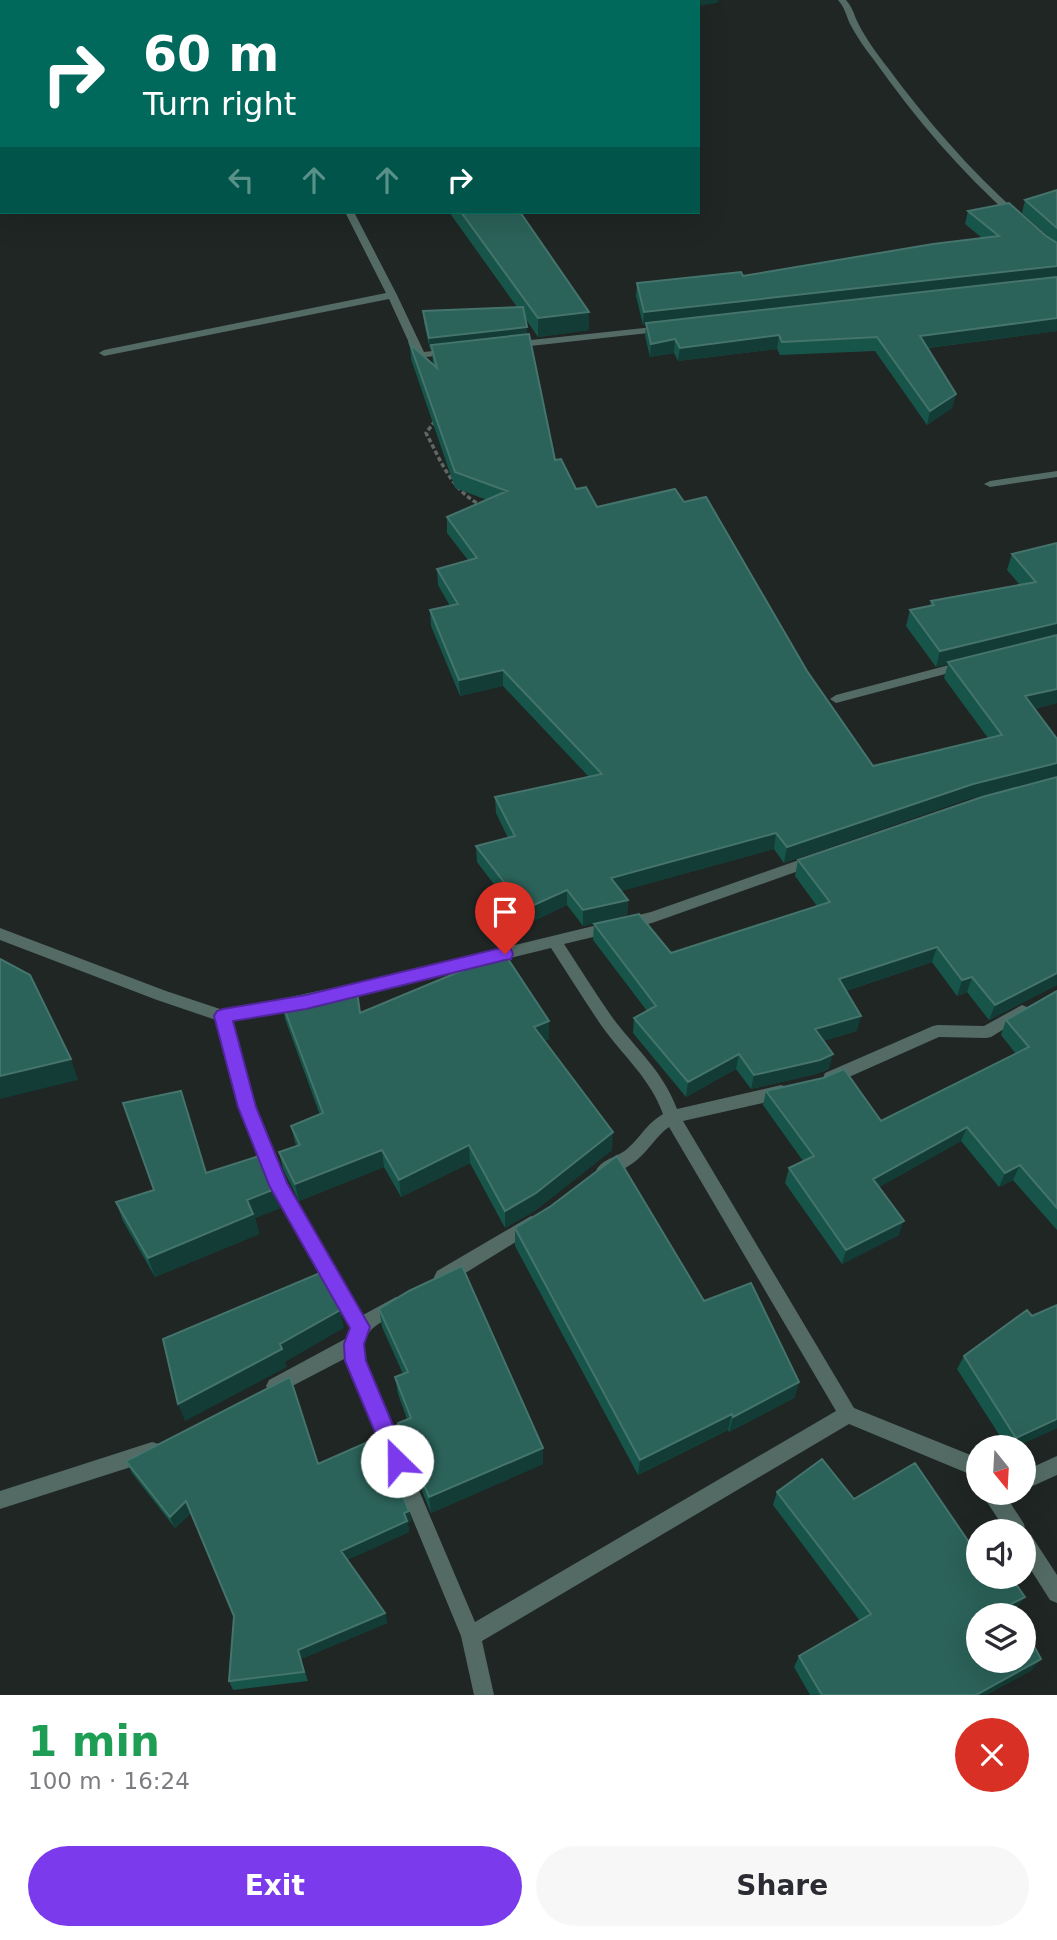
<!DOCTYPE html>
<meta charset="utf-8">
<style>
:root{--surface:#fff;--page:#f7f7f7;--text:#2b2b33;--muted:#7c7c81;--accent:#7c3aed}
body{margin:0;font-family:"DejaVu Sans",sans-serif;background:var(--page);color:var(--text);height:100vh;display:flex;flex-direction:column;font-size:26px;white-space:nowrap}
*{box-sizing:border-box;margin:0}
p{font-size:23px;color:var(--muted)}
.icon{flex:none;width:38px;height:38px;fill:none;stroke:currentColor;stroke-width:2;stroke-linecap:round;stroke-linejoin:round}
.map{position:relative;height:1695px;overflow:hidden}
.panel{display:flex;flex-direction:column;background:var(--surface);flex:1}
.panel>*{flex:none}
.top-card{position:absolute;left:0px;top:0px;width:700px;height:214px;box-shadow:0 7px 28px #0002;background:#00695c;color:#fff;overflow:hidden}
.needle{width:46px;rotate:162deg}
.tools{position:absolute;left:966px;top:1435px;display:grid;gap:14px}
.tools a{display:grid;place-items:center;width:70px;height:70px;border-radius:50%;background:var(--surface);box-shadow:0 7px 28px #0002;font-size:35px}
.pin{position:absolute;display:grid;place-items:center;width:60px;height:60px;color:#fff;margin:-72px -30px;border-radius:50% 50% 50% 0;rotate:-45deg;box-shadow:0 0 7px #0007}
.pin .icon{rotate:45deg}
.me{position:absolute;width:77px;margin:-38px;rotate:337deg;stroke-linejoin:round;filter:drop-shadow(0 0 5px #0008)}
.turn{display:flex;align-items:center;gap:24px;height:147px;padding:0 28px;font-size:32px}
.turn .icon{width:91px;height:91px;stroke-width:2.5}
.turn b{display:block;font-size:49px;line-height:60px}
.lanes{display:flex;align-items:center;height:66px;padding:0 28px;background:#0003;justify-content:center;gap:35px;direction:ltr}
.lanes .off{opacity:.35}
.round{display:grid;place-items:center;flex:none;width:74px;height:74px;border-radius:37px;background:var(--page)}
.overview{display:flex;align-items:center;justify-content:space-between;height:119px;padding:0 28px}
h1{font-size:42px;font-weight:800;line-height:52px;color:#1e9e55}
.cta{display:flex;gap:14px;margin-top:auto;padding:14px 28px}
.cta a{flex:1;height:80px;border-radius:42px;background:var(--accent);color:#fff;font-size:28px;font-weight:800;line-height:80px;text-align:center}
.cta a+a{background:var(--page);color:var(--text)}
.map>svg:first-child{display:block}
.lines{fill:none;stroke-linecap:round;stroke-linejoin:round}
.path{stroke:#616765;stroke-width:3.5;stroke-dasharray:4.5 2.5;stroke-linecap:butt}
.street{fill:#546b65;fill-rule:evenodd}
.wall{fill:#17554a}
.shaded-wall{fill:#123c35}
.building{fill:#2b6259;stroke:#45746c;stroke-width:2}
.route{fill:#7c3aed;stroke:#51269a;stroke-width:2}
</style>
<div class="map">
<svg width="1057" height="1695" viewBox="0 0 1057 1695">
<rect width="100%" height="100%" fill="#1f2624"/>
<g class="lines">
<path class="path" d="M 435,421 L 426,433 C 441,461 452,492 483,506"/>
<path class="street" d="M 176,0 L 184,0 L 185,2 L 177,2 Z
M 838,0 L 846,0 C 853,8 854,15 858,23 C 866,39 877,54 888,68 C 927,121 971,171 1020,215 L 1020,219 L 1014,219 C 961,172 915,118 874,60 C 865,49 857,37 850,24 C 846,15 845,8 838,0 Z
M 345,212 L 354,212 L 397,295 L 424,352 L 450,349 L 454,350 L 454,354 L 416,358 L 389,299 L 104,356 L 99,353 L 104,350 L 386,293 Z
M 663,326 L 668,329 L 667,331 L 512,348 L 507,345 L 512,342 Z
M 1057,471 L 1057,477 L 990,487 L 984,484 L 990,481 Z
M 964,661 L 970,665 L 968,668 L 836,703 L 830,699 L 836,695 Z
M 813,855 L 818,856 L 820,860 L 818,864 L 652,923 L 564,944 C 580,968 595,993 612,1017 C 635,1048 663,1071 677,1109 L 781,1085 L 787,1087 L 789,1092 L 787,1097 L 781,1099 L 683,1121 L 854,1408 L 978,1458 L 978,1481 L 971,1479 L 967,1473 L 849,1424 L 482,1641 L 494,1695 L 474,1695 L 461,1636 L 346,1358 L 275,1395 L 269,1392 L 266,1386 L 269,1380 L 347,1338 L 351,1328 L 271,1187 L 239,1107 L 216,1020 L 157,1000 L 0,940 L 0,928 L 166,991 L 223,1010 L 298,997 L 303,999 L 306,1003 L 303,1007 L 298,1009 L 232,1021 L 255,1107 L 286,1184 L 363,1315 L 396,1297 L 402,1299 L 405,1305 L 402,1311 C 375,1327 362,1326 364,1361 L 475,1622 L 836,1411 L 669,1127 C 656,1136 650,1149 638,1159 C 629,1167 615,1174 604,1178 L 598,1176 L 596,1171 C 601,1159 618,1157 627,1149 C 642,1136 644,1126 663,1114 C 650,1078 623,1056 601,1025 C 584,1000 568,974 551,948 L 338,1000 L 333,998 L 330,994 L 333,990 L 338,988 L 651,912 Z
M 1022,1005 L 1027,1007 L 1030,1011 L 1027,1015 L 991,1037 L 986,1038 L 939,1037 L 831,1085 L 825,1083 L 823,1078 L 825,1073 L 933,1026 L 938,1025 L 984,1026 Z
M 531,1216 L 537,1219 L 539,1224 L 537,1229 L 449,1283 L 443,1285 L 437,1283 L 434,1277 L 437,1271 Z
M 152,1442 L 159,1444 L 161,1451 L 159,1458 L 0,1509 L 0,1491 Z
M 1057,1456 L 1057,1475 L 1024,1490 L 1024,1471 Z
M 985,1493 L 1004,1493 L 1024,1524 L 1026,1533 L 1031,1535 L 1057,1575 L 1057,1603 L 1050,1600 L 1024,1559 L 1024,1531 L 1006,1531 L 987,1502 Z"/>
</g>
<path class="wall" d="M 1057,190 L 1057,331 L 928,348 L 956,394 L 952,408 L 927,425 L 875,351 L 780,355 L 777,349 L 678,361 L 674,353 L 650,357 L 645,336 L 646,325 L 643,325 L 636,296 L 637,283 L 743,276 L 982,238 L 965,224 L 968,211 L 1046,236 L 1052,240 L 1022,213 L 1025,200 Z
M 449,212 L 520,212 L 589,312 L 589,330 L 538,337 L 525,318 L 527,334 L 555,460 L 576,489 L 597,507 L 807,671 L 873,766 L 988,738 L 944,678 L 948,664 L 936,667 L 906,626 L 910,610 L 930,606 L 931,601 L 1020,585 L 1007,570 L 1012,554 L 1057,543 L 1057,703 L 1034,709 L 1057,777 L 968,799 L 784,863 L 774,849 L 621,891 L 628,900 L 627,915 L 583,926 L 567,905 L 525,925 L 477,862 L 476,846 L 508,838 L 496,813 L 495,797 L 589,777 L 503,686 L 460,696 L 431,626 L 430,610 L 450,606 L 438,585 L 437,569 L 468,560 L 447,533 L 447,517 L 487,500 L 455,488 L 411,359 L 410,344 L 433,365 L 432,349 L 430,350 L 424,323 L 423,311 L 517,307 Z
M 1057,777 L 1057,985 L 989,1020 L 967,992 L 957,996 L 932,962 L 846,991 L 857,1031 L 823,1041 L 829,1069 L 816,1074 L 751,1089 L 736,1069 L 686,1097 L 633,1033 L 634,1018 L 647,1011 L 593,940 L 594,924 L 671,953 L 817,906 L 795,876 L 798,860 Z
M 1057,991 L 1057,1230 L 1013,1180 L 999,1187 L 961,1141 L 879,1187 L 899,1235 L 842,1264 L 785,1183 L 789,1168 L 803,1161 L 763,1105 L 766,1091 L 881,1121 L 1016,1054 L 1001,1035 L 1006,1020 Z
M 281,1000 L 360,1013 L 549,1021 L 549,1039 L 544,1041 L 612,1150 L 536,1210 L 505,1228 L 470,1163 L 401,1197 L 384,1167 L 299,1201 L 283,1169 L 279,1152 L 296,1146 L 291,1126 L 320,1115 L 285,1019 Z
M 206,1173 L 280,1208 L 255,1218 L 259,1234 L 155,1277 L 123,1221 L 116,1202 Z
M 515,1228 L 704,1301 L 799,1382 L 794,1398 L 729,1432 L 728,1430 L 638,1475 L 515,1246 Z
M 379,1309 L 543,1464 L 431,1513 L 401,1440 L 398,1423 L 407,1419 L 398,1394 L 395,1377 L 403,1374 L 382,1327 Z
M 1032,1316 L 1057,1428 L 1015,1447 L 1007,1447 L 957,1369 L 964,1356 Z
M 126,1461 L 318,1464 L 409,1511 L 411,1521 L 408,1523 L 409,1532 L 347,1560 L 385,1613 L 387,1623 L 301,1659 L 308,1681 L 233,1690 L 229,1681 L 234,1616 L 191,1513 L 175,1528 L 132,1473 Z
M 777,1492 L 854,1499 L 977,1554 L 1025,1597 L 1014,1610 L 1032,1670 L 986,1695 L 810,1695 L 794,1667 L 799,1656 L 860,1621 L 773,1505 Z"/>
<path class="shaded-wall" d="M 696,0 L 719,0 L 717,3 L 698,6 L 698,2 L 696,2 Z
M 1057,266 L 1057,278 L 643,325 L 644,312 Z
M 589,312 L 589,330 L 538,337 L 538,318 Z
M 1057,318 L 1057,331 L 918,349 L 920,336 Z
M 527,327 L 527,339 L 431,345 L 432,349 L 430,350 L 429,338 Z
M 779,335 L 777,349 L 678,361 L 680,348 Z
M 675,339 L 674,353 L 650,357 L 651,344 Z
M 956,394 L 952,408 L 927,425 L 930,411 Z
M 1057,623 L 1057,637 L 948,662 L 948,664 L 936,667 L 940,651 Z
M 503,670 L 503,686 L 460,696 L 459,680 Z
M 1057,689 L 1057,703 L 1020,712 L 1025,696 Z
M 1057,763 L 1057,777 L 968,799 L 784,863 L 787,847 L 973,784 Z
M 776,833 L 774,849 L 610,894 L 611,878 Z
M 567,890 L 567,905 L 525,925 L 525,909 Z
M 628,900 L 627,915 L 583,926 L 583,910 Z
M 937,947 L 932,962 L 836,994 L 839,979 Z
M 1057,973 L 1057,985 L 989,1020 L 995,1005 Z
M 972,977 L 967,992 L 957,996 L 962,980 Z
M 861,1016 L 857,1031 L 812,1044 L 815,1029 Z
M 549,1021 L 549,1039 L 533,1046 L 534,1027 Z
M 739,1054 L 736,1069 L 686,1097 L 688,1082 Z
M 833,1054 L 829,1069 L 816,1074 L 751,1089 L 754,1075 Z
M 71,1059 L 78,1080 L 0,1099 L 0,1076 Z
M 967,1127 L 961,1141 L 868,1193 L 873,1179 Z
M 613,1132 L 612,1150 L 536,1210 L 505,1228 L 505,1211 Z
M 469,1145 L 470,1163 L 401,1197 L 399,1180 Z
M 382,1150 L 384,1167 L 299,1201 L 295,1184 Z
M 1020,1165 L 1013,1180 L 999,1187 L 1005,1173 Z
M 275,1189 L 280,1208 L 255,1218 L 259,1234 L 155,1277 L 148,1258 L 247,1200 Z
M 904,1221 L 899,1235 L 842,1264 L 846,1250 Z
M 340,1310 L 344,1328 L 285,1362 L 287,1367 L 185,1421 L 178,1404 Z
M 799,1382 L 794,1398 L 729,1432 L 733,1417 Z
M 732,1414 L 728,1430 L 638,1475 L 640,1460 Z
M 1057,1419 L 1057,1428 L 1015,1447 L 1010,1447 L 1016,1438 Z
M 543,1448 L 543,1464 L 431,1513 L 429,1497 Z
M 186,1501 L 191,1512 L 175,1528 L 170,1517 Z
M 409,1511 L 411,1521 L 408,1523 L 409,1532 L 343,1562 L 341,1551 Z
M 1025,1597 L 1016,1608 L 1004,1615 L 1011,1604 Z
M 385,1613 L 387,1623 L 301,1659 L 308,1681 L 298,1650 Z
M 1041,1659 L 1032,1670 L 986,1695 L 976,1695 Z"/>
<path class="building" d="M 1057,190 L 1057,228 L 1025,200 Z
M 1009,203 L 1046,236 L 1057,243 L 1057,266 L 644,312 L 637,283 L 741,272 L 743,276 L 933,244 L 999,236 L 968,211 Z
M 461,212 L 520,212 L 589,312 L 538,318 Z
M 1057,277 L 1057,318 L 920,336 L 956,394 L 930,411 L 877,337 L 782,342 L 779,335 L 680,348 L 675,339 L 651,344 L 646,323 Z
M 523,307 L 527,327 L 429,338 L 423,311 Z
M 529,334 L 555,460 L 561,459 L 576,489 L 586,487 L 597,507 L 675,489 L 684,502 L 706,497 L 807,671 L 873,766 L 1002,735 L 948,662 L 1057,635 L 1057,689 L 1025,696 L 1057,739 L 1057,763 L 973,784 L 787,847 L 776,833 L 611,878 L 628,900 L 583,910 L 567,890 L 525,909 L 476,846 L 515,836 L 495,797 L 602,774 L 503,670 L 459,680 L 430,610 L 458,604 L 437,569 L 477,558 L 447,517 L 507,491 L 455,472 L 410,344 L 437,368 L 431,345 Z
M 1057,543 L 1057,623 L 940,651 L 910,610 L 934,605 L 931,601 L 1036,582 L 1012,554 Z
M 1057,777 L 1057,973 L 995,1005 L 972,977 L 962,980 L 937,947 L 839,979 L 861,1016 L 815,1029 L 833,1054 L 820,1060 L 754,1075 L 739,1054 L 688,1082 L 634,1018 L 656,1006 L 594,924 L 639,914 L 671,953 L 830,902 L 798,860 L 982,797 Z
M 504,953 L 549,1021 L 534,1027 L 613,1132 L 536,1193 L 505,1211 L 469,1145 L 399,1180 L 382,1150 L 295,1184 L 279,1152 L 300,1145 L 291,1126 L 323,1113 L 281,1000 L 356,984 L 360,1013 Z
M 0,959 L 30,975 L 71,1059 L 0,1076 Z
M 1057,991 L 1057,1208 L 1020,1165 L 1005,1173 L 967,1127 L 873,1179 L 904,1221 L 846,1250 L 789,1168 L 814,1156 L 766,1091 L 823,1078 L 844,1069 L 881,1121 L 1029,1047 L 1006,1020 Z
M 181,1091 L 206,1173 L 259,1156 L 275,1189 L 247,1200 L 253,1214 L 148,1258 L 116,1202 L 154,1190 L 123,1103 Z
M 617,1156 L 704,1301 L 751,1283 L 799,1382 L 733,1417 L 732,1414 L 640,1460 L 515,1228 L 551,1206 Z
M 462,1266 L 543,1448 L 429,1497 L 398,1423 L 411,1418 L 395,1377 L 408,1372 L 379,1309 L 409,1291 Z
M 320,1273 L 340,1310 L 280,1344 L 282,1349 L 178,1404 L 163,1339 Z
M 1057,1305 L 1057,1419 L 1016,1438 L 964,1356 L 1027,1310 L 1032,1316 Z
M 290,1377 L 318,1464 L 379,1437 L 409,1511 L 404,1513 L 407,1521 L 341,1551 L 385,1613 L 298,1650 L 304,1672 L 229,1681 L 234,1616 L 186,1501 L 170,1517 L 126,1461 Z
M 822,1459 L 854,1499 L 915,1463 L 977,1554 L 978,1553 L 978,1577 L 1011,1577 L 1025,1597 L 1011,1604 L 1017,1615 L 978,1615 L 978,1661 L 1024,1661 L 1024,1627 L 1041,1659 L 976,1695 L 822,1695 L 799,1656 L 871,1614 L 777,1492 Z"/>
<path class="route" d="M 505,947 L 511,949 L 513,954 L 511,959 L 505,960 L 306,1009 L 233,1021 L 256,1107 L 287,1183 L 370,1327 L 364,1344 L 366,1361 L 408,1461 L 405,1468 L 397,1471 L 390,1468 L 345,1361 L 344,1344 L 350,1328 L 270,1187 L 238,1107 L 214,1016 L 217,1011 L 223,1009 L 306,995 Z"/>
</svg>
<div class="tools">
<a><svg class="needle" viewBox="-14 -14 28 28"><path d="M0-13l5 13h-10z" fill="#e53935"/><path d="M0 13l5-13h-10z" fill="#7c7c81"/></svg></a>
<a><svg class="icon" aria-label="sound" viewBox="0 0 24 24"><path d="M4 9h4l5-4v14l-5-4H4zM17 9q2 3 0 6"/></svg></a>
<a><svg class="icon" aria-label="layers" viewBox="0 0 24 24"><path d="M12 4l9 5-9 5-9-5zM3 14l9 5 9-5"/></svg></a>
</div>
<div class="pin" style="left:505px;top:954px;background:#d93025"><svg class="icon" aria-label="arrive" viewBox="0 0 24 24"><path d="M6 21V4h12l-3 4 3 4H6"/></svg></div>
<svg class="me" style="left:397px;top:1461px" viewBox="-20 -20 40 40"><circle r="19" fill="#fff"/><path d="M0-13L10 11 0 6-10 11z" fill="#7c3aed"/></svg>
<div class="top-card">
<div class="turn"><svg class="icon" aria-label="right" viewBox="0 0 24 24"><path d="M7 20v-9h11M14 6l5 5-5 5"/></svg><div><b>60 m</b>Turn right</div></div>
<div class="lanes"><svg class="icon off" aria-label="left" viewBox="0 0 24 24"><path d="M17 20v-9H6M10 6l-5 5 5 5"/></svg><svg class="icon off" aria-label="ahead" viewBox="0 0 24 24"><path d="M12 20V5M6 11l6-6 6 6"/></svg><svg class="icon off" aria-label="ahead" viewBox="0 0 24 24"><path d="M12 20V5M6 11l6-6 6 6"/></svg><svg class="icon" aria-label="right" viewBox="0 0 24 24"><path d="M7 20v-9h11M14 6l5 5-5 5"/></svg></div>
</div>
</div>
<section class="panel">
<div class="overview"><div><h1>1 min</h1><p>100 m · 16:24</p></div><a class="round" style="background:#d93025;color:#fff"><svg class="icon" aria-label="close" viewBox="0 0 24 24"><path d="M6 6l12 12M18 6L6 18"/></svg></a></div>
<div class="cta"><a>Exit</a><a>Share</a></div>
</section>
